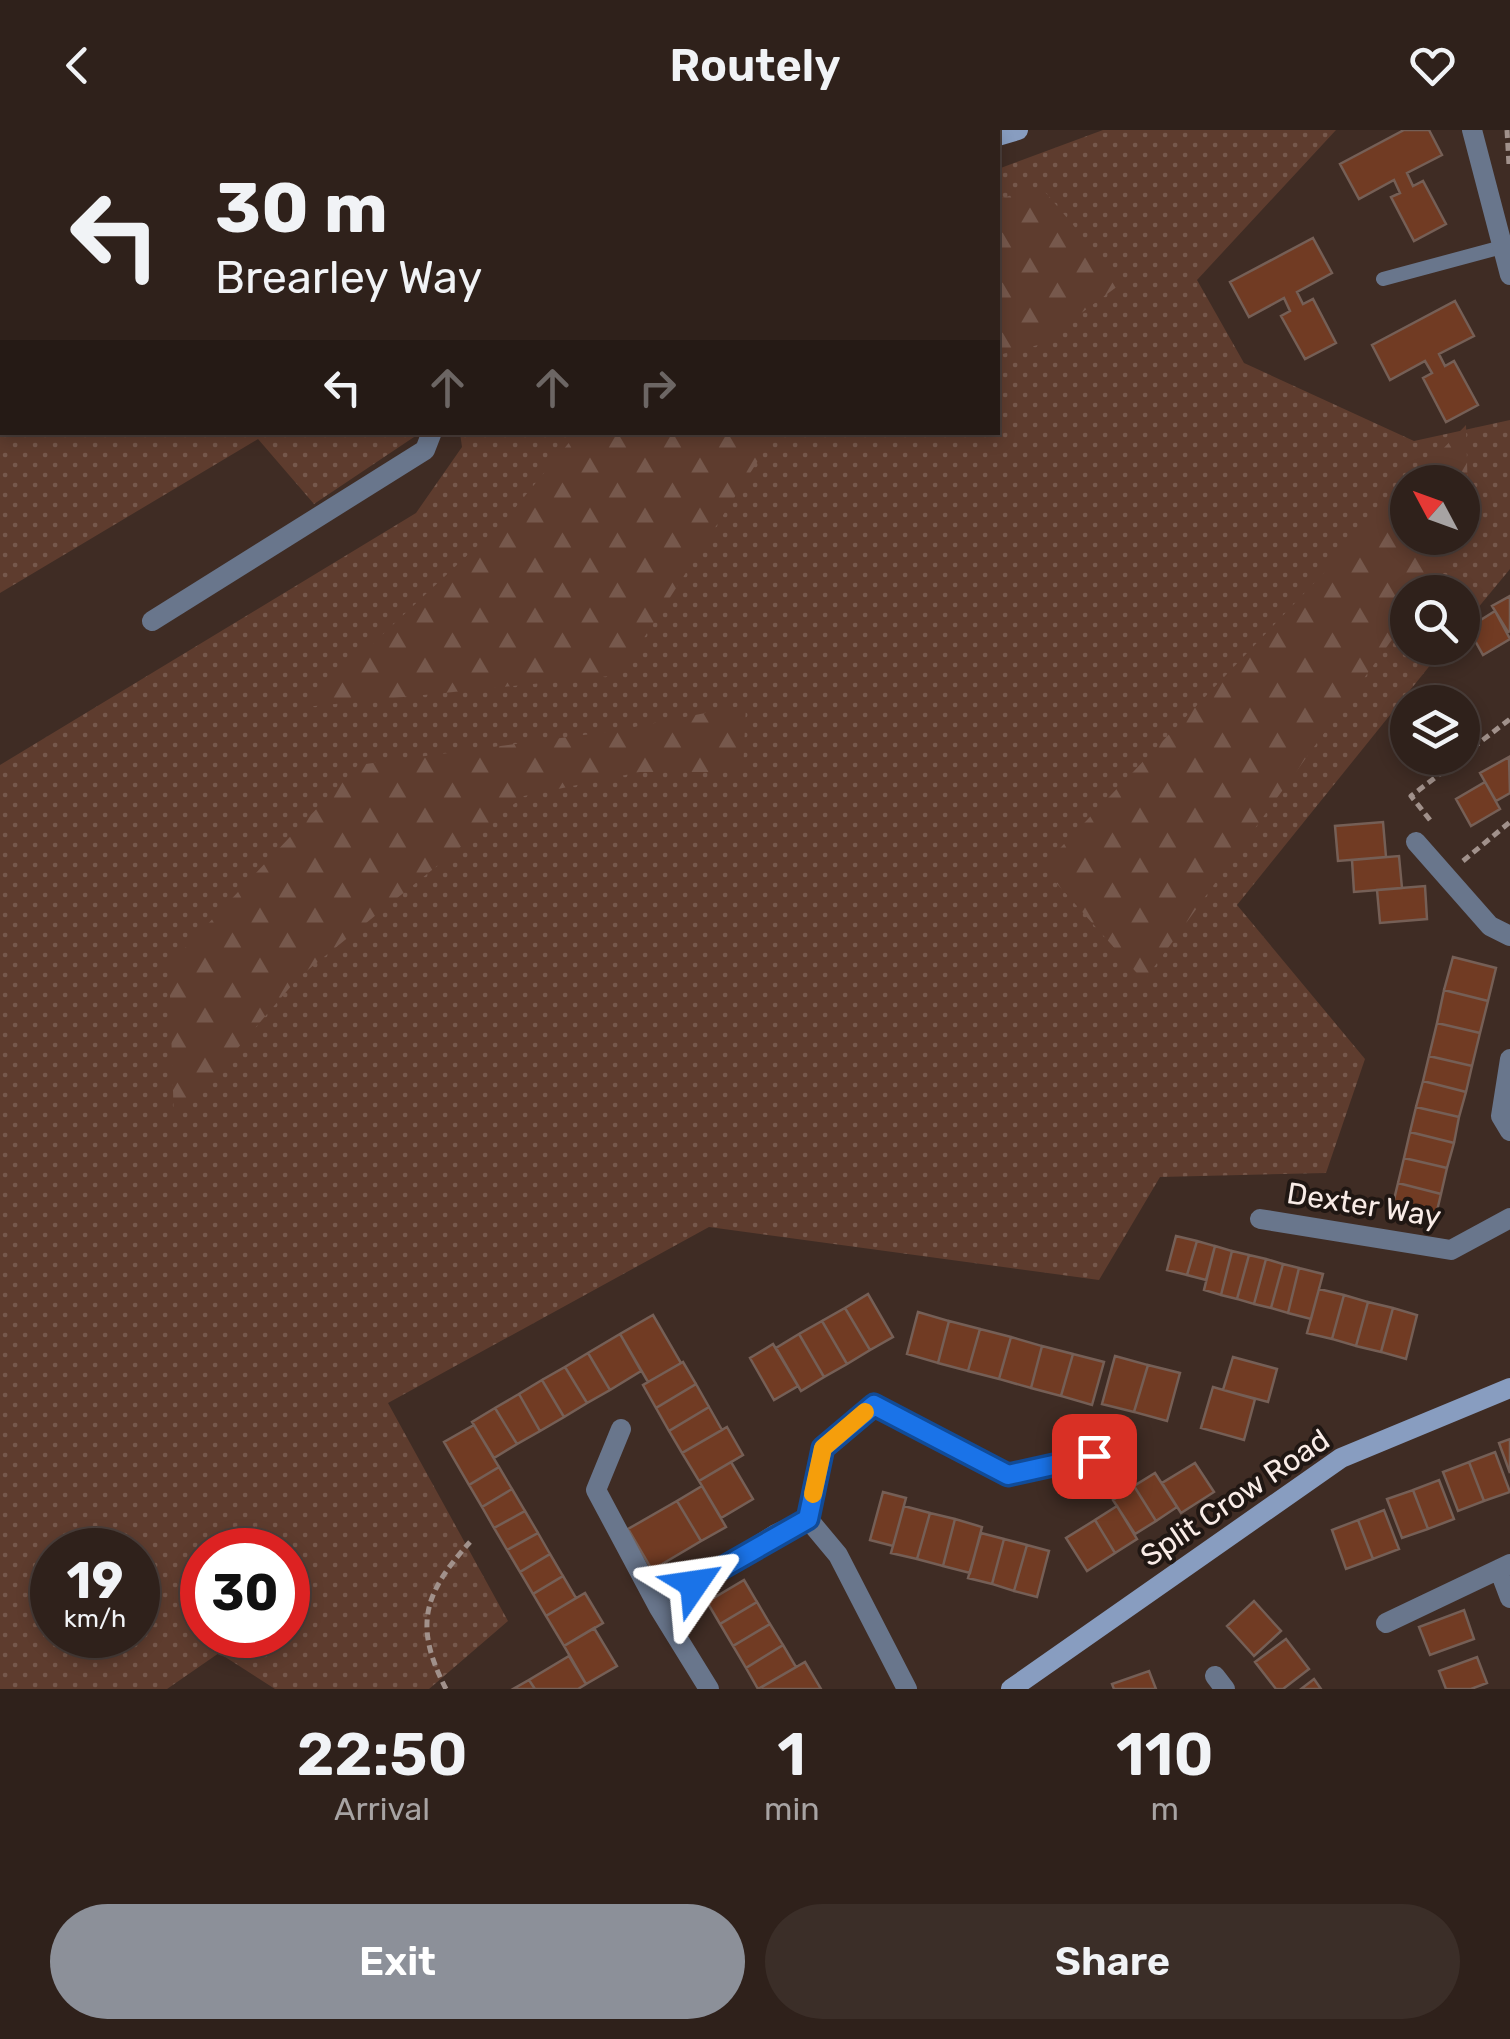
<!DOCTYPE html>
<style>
:root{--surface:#2f211b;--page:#3b2e28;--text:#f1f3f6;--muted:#a7a3a3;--line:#4a3e3a;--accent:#8c9099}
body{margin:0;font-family:Rubik,sans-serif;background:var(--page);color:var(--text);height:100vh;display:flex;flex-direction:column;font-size:38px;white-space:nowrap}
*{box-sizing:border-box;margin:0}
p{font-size:32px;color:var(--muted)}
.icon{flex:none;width:55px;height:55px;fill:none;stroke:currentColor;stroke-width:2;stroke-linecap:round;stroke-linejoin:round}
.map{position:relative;height:1559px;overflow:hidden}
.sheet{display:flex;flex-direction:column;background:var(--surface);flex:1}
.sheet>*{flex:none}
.top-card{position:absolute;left:0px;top:0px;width:1000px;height:305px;box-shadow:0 5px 15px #0003,0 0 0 2px var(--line);background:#2f211b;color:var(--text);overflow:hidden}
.needle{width:65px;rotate:311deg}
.fabs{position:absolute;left:1390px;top:335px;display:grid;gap:20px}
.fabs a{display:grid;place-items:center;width:90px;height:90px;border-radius:50%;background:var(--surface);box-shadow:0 5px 15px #0003,0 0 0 2px var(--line);font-size:50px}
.speed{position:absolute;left:30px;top:1398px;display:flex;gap:20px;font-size:50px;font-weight:700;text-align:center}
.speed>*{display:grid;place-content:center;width:130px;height:130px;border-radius:50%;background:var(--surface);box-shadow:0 5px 15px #0003,0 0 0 2px var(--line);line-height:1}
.speed small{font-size:25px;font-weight:400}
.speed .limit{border:15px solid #d22;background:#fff;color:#111}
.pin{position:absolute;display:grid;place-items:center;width:85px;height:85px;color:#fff;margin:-42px;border-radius:20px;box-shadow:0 5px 15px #0006}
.me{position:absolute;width:110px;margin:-55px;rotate:58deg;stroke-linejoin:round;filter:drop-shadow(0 0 8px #0008)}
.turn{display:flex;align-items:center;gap:35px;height:210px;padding:0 50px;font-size:45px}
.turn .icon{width:130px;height:130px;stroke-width:2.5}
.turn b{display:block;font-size:70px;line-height:85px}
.lanes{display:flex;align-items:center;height:95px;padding:0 50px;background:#0003;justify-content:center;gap:50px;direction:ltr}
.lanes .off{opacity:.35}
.eta{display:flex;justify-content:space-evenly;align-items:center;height:170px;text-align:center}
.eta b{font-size:60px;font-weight:600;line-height:70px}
.cta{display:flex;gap:20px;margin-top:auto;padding:20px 50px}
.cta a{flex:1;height:115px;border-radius:60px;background:var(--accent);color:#fff;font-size:40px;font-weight:600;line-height:115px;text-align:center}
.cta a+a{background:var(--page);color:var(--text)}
header{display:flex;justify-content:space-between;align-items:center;height:130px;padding:0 50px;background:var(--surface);font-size:45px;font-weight:600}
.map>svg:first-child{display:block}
.grass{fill:url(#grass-dots);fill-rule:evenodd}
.forest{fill:url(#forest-firs)}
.building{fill:#713b23;stroke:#755f56;stroke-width:2.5}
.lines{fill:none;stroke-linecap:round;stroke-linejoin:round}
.path{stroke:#a1918b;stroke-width:5;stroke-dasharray:8 5;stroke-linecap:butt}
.lane{stroke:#69768c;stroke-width:14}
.street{stroke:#69768c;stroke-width:20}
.secondary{stroke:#889dc0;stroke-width:20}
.tram{stroke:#c3b4ae;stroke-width:2.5}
.rail-casing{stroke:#c3b4ae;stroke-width:11}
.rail{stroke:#201713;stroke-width:8;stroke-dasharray:22;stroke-linecap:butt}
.route-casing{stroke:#114b97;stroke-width:25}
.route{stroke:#1a73e8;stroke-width:18}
.slow{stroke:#f59e0b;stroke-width:18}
.labels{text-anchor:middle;stroke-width:8;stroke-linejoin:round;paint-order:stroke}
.street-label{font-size:30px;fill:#f9ece7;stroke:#201713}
</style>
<header><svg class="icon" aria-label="back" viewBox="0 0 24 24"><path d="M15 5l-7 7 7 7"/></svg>Routely<svg class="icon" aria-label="heart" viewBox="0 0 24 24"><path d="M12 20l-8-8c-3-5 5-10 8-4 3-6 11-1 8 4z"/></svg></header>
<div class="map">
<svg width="1510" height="1559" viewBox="0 0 1510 1559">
<defs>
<pattern id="grass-dots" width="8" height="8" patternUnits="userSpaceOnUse" patternTransform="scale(2.5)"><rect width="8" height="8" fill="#5e3c2e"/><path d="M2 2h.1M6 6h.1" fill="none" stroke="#76584c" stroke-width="1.8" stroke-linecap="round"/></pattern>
<pattern id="forest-firs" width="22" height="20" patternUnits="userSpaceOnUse" patternTransform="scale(2.5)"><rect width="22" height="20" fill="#5e3c2e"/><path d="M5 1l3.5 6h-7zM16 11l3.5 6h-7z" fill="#76584c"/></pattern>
</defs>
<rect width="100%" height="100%" fill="#3f2c24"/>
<path class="grass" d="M 1103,0 L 1336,0 L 1197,150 L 1244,233 L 1414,311 L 1510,290 L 1510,439 L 1463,496 L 1462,462 L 1408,462 L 1408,518 L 1444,518 L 1237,775 L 1365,929 L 1326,1043 L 1160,1047 L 1099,1150 L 709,1097 L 388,1273 L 508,1491 L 429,1559 L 275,1559 L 219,1523 L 167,1559 L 0,1559 L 0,635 L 416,383 L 462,317 L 460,303 L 998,302 L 998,39 ZM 1408,352 L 1462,352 L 1462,408 L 1408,408 ZM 52,1420 L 138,1420 L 138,1505 L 52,1505 ZM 202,1420 L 288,1420 L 288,1505 L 202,1505 Z
M 0,301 L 2,300 L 420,303 L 314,374 L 258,309 L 0,463 Z"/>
<path class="forest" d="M 533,0 L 901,0 L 527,2 Z
M 1041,57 L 1122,153 L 1038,215 L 998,225 L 998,69 Z
M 1466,295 L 1469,403 L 1427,462 L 1408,462 L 1407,489 L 1144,851 L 1042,737 L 1407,356 L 1408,408 L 1462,408 L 1462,352 L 1411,352 Z
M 577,303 L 776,303 L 620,545 L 305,577 L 505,390 Z
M 746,575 L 743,642 L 640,642 L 524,666 L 299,847 L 174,992 L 169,835 L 358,635 L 614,601 Z"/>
<path class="building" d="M 1404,0 L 1429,0 L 1442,25 L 1407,43 L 1413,56 L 1423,51 L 1446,94 L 1414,111 L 1391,67 L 1400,63 L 1394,50 L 1359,69 L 1340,34 Z
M 1313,108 L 1332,143 L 1297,162 L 1303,174 L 1313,169 L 1336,213 L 1305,229 L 1281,186 L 1290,181 L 1284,168 L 1249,187 L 1230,152 Z
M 1455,171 L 1474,206 L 1439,224 L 1445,236 L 1454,231 L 1478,275 L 1446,292 L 1423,248 L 1432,243 L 1425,231 L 1390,250 L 1372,215 Z
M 1510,466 L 1510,501 L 1508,502 L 1492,476 Z
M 1495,481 L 1510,509 L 1483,525 L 1468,498 Z
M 1509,627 L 1510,663 L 1496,671 L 1480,643 Z
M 1485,652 L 1500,679 L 1471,696 L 1456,669 Z
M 1383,692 L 1386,727 L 1338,731 L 1335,696 Z
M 1399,726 L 1402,758 L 1354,762 L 1352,730 Z
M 1425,756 L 1427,789 L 1380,793 L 1377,760 Z
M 1453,827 L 1496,838 L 1488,871 L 1444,860 Z
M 1444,860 L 1488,871 L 1480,903 L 1437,893 Z
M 1437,893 L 1480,903 L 1472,936 L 1429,926 Z
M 1429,926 L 1472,936 L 1466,962 L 1423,951 Z
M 1423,951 L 1466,962 L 1459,987 L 1416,977 Z
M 1416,977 L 1459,987 L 1454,1013 L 1410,1002 Z
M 1410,1002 L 1454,1013 L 1447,1038 L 1404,1028 Z
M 1404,1028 L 1447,1038 L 1441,1064 L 1398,1053 Z
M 1398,1053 L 1441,1064 L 1435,1089 L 1392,1078 Z
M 1176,1106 L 1197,1111 L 1187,1145 L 1167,1140 Z
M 1197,1111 L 1215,1116 L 1206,1150 L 1187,1145 Z
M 1215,1116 L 1232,1121 L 1221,1165 L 1204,1160 Z
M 1232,1121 L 1249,1125 L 1237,1169 L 1221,1165 Z
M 1249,1125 L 1266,1129 L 1254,1174 L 1237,1169 Z
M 1266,1129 L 1283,1134 L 1271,1178 L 1254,1174 Z
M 1283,1134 L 1299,1138 L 1288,1183 L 1271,1178 Z
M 1299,1138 L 1323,1144 L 1311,1189 L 1288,1183 Z
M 1319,1159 L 1344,1165 L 1332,1209 L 1307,1203 Z
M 868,1164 L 893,1207 L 870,1220 L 845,1178 Z
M 1344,1165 L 1368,1172 L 1356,1216 L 1332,1209 Z
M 1368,1172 L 1393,1178 L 1381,1222 L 1356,1216 Z
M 845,1178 L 870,1220 L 847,1234 L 822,1191 Z
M 1393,1178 L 1417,1185 L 1406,1229 L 1381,1222 Z
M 918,1182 L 949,1191 L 938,1233 L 907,1224 Z
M 653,1185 L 681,1233 L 648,1252 L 620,1204 Z
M 822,1191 L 847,1234 L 824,1247 L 799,1204 Z
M 949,1191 L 980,1199 L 968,1241 L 938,1233 Z
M 980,1199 L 1011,1207 L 999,1249 L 968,1241 Z
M 620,1204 L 641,1241 L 610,1260 L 588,1223 Z
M 799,1204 L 824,1247 L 801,1261 L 776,1218 Z
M 1011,1207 L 1042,1216 L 1031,1258 L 999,1249 Z
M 773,1214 L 798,1256 L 774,1270 L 750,1228 Z
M 1042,1216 L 1073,1224 L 1061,1266 L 1031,1258 Z
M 588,1223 L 610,1260 L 587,1273 L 565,1237 Z
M 1073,1224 L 1104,1232 L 1092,1275 L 1061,1266 Z
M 1115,1226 L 1148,1235 L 1134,1282 L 1102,1274 Z
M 1233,1227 L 1277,1239 L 1268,1272 L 1223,1260 Z
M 683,1232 L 696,1254 L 656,1278 L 643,1255 Z
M 1148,1235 L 1180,1243 L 1167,1291 L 1134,1282 Z
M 565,1237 L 587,1273 L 564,1287 L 542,1250 Z
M 542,1250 L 564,1287 L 540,1301 L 519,1264 Z
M 696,1254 L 709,1277 L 669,1301 L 656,1278 Z
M 1213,1257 L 1255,1269 L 1244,1310 L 1201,1298 Z
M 519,1264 L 540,1301 L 517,1314 L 495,1278 Z
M 709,1277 L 722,1300 L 682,1323 L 669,1301 Z
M 495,1278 L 517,1314 L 494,1328 L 472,1292 Z
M 474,1295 L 499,1337 L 469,1355 L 444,1312 Z
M 727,1297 L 743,1325 L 699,1351 L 682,1323 Z
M 1510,1309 L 1510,1343 L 1499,1313 Z
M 1495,1322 L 1510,1362 L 1484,1371 L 1469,1332 Z
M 731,1332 L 753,1369 L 721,1388 L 699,1351 Z
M 1469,1332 L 1484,1371 L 1458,1381 L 1443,1342 Z
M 1195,1333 L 1214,1362 L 1181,1383 L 1162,1353 Z
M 499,1337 L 512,1359 L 482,1377 L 469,1355 Z
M 1155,1343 L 1177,1377 L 1156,1391 L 1134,1356 Z
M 1439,1350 L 1454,1389 L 1428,1399 L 1413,1360 Z
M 702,1356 L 726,1397 L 701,1411 L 677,1371 Z
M 1134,1356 L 1156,1391 L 1135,1404 L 1113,1370 Z
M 512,1359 L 525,1381 L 494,1398 L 482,1377 Z
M 1413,1360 L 1428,1399 L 1402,1408 L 1387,1369 Z
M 883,1362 L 906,1368 L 893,1416 L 870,1410 Z
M 677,1371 L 701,1411 L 652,1440 L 628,1399 Z
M 904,1376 L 930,1383 L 917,1429 L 891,1423 Z
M 1117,1376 L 1137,1409 L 1115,1423 L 1095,1390 Z
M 1384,1380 L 1399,1419 L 1373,1429 L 1358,1390 Z
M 525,1381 L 538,1403 L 507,1420 L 494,1398 Z
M 930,1383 L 955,1389 L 943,1436 L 917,1429 Z
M 955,1389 L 982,1397 L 970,1443 L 943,1436 Z
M 1095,1390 L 1115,1423 L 1087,1441 L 1066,1408 Z
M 1358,1390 L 1373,1429 L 1346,1439 L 1332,1400 Z
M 538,1403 L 550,1424 L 520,1442 L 507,1420 Z
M 981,1403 L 1004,1409 L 992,1454 L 968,1448 Z
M 1004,1409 L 1027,1415 L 1014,1461 L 992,1454 Z
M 1027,1415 L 1049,1421 L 1037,1467 L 1014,1461 Z
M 550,1424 L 563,1446 L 533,1464 L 520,1442 Z
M 563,1446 L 576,1468 L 546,1486 L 533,1464 Z
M 744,1450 L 757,1472 L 720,1494 L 707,1472 Z
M 585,1463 L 603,1493 L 564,1516 L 546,1486 Z
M 1254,1471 L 1281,1501 L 1254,1526 L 1227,1496 Z
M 757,1472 L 770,1494 L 733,1516 L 720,1494 Z
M 1464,1480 L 1474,1509 L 1430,1525 L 1419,1497 Z
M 770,1494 L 783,1515 L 746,1538 L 733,1516 Z
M 594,1498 L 617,1536 L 586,1554 L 564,1516 Z
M 1286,1509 L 1309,1539 L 1283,1559 L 1276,1559 L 1255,1532 Z
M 783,1515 L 796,1537 L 758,1559 L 746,1538 Z
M 569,1526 L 586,1554 L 578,1559 L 535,1559 L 529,1550 Z
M 1477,1527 L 1487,1553 L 1471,1559 L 1446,1559 L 1439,1541 Z
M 805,1532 L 821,1559 L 763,1559 L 762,1557 Z
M 1149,1541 L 1156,1559 L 1114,1559 L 1112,1554 Z
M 1314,1549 L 1321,1559 L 1301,1559 Z
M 529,1550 L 535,1559 L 513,1559 Z"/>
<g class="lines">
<path class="path" d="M 1507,0 L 1509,35
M 1462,626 L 1510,589
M 1430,690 L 1411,666 L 1461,628
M 1463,731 L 1510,692
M 446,1559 C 413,1495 424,1463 470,1412"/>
<path class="lane" d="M 0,91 L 2,90
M 1383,149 L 1502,117
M 0,237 L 2,241"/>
<path class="street" d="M 1472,0 L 1510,145
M 152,491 L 425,320 L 432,302
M 1416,712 L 1490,796 L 1510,806
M 1510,929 L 1501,986 L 1510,1001
M 1260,1089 L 1451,1120 L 1510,1088
M 621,1299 L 596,1360 L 659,1478 L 776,1404 L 808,1389 L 838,1425 L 907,1559
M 808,1389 L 823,1318 L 873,1275 L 1008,1345 L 1094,1326
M 1499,1439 L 1510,1468
M 659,1478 L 709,1559
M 1386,1493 L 1510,1434
M 1215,1546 L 1225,1559"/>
<path class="secondary" d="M 410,2 L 414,0
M 998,6 L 1018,0
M 0,263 L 2,262
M 1011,1559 L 1341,1328 L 1510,1258"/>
<path class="tram" d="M 64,2 L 70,0
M 131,2 L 137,0
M 0,31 L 2,29
M 0,55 L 2,54"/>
<g class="rail-casing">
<path id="rail" d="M 0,2 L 5,0"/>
</g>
<use href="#rail" class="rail"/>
</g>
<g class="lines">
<g class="route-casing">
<path id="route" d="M 694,1454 L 808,1389 L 823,1318 L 874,1275 L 1008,1345 L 1094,1326"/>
</g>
<use href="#route" class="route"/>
<path class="slow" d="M 813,1364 L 823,1318 L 865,1282"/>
</g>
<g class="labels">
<g class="street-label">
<text transform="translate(1364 1075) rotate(9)" y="10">Dexter Way</text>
<text transform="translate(1235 1368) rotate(-34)" y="10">Split Crow Road</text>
</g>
</g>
</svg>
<div class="fabs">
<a><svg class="needle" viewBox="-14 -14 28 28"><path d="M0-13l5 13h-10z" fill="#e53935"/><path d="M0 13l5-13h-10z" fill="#a7a3a3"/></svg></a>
<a><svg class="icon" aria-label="search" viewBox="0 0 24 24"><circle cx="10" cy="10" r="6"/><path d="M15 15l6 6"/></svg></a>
<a><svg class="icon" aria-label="layers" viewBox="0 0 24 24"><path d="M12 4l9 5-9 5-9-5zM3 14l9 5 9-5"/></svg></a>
</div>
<div class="speed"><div>19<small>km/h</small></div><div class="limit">30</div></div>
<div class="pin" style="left:1094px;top:1326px;background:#d93025"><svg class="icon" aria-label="arrive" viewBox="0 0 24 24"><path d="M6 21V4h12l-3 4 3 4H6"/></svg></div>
<svg class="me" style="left:694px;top:1454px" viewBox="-20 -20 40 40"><path d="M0-17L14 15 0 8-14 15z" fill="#1a73e8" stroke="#fff" stroke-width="4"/></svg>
<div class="top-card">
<div class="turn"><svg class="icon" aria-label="left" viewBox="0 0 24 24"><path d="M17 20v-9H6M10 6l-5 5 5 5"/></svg><div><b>30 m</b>Brearley Way</div></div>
<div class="lanes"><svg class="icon" aria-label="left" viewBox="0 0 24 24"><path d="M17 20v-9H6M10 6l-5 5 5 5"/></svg><svg class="icon off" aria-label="ahead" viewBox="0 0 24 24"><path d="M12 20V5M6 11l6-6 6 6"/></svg><svg class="icon off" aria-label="ahead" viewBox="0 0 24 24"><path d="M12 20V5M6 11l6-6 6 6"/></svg><svg class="icon off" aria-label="right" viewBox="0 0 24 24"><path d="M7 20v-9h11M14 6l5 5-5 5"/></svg></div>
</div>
</div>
<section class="sheet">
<div class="eta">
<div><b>22:50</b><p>Arrival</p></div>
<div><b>1</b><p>min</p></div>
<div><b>110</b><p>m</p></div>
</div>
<div class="cta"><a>Exit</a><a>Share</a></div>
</section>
